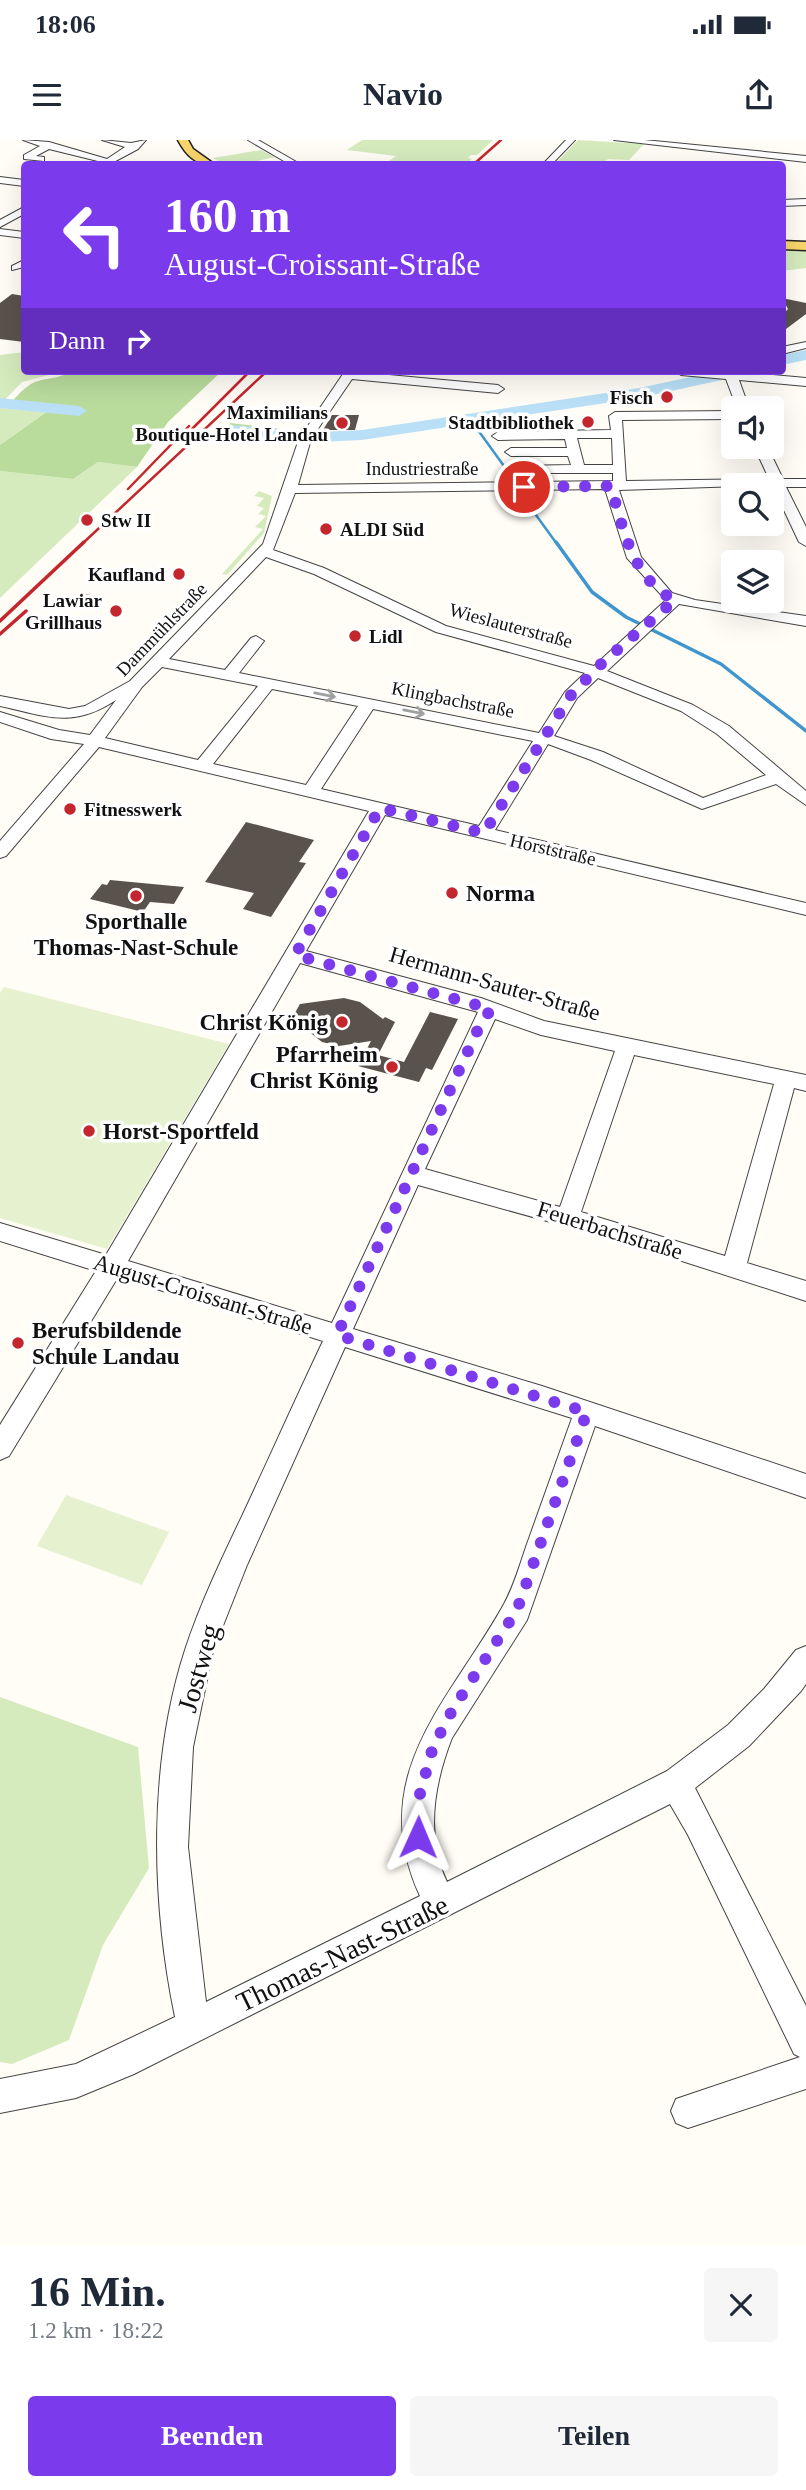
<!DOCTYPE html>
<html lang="de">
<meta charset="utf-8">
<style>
:root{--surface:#fff;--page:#f6f6f7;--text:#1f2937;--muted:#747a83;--accent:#7c3aed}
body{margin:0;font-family:Georgia,serif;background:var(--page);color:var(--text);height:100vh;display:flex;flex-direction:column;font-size:26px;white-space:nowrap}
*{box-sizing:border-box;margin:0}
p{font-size:23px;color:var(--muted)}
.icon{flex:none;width:38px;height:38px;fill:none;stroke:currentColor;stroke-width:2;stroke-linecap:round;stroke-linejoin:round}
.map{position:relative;height:2105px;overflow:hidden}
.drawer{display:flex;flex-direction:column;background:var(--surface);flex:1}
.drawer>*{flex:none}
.banner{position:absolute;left:21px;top:21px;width:765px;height:214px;border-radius:7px;box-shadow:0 7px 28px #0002;background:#7c3aed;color:#fff;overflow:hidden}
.buttons{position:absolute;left:721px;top:256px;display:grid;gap:14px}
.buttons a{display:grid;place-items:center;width:63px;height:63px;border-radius:7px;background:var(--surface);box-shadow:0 7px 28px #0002;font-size:35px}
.pin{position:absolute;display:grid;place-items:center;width:60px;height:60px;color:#fff;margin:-30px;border:4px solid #fff;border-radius:50%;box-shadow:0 2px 7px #0007}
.me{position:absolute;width:77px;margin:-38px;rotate:1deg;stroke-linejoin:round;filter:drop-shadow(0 0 5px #0008)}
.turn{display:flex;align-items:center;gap:24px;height:147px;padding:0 28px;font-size:32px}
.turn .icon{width:91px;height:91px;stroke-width:2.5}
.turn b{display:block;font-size:49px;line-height:60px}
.then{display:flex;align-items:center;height:66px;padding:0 28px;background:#0003;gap:14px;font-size:26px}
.round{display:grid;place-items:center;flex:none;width:74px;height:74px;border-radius:7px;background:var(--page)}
.summary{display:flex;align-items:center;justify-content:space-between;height:119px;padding:0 28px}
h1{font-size:42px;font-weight:800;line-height:52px}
.primary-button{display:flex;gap:14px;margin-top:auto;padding:14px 28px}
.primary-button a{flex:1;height:80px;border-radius:7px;background:var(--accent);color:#fff;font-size:28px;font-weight:800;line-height:80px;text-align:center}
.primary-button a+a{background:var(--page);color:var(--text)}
.status{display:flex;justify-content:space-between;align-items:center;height:49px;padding:0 35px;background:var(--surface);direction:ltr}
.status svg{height:19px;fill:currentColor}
header{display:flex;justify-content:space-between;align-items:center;height:91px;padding:0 28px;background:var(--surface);font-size:32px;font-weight:800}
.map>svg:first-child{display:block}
.green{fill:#d5ebbd}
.forest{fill:#b9dc9c}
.pitch{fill:#e6f2cf}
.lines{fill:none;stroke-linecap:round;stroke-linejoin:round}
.stream-far1{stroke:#3f96cf;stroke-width:2.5}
.stream{stroke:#3f96cf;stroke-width:3.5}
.river{fill:#b9e0f7;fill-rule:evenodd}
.building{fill:#5a524d}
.minor-casing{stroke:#444;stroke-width:2}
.major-casing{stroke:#222;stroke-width:3}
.minor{fill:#fff;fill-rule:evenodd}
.major{fill:#f9d66b;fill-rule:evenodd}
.rail-far1{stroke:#c4262e;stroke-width:2.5}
.rail{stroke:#c4262e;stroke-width:3.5}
.oneway{stroke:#a0a0a0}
.route{stroke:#7c3aed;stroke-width:12;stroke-dasharray:0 21.6}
.poi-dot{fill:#c4262e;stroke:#fff;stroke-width:2.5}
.labels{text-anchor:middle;stroke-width:7;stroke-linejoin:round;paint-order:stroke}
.far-poi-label{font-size:19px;font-weight:bold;fill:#111;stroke:#fff;text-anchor:end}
.far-street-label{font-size:19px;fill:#111;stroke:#fff}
.poi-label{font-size:23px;font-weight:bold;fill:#111;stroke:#fff;text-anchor:start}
.street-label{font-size:23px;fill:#111;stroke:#fff}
.near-street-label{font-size:28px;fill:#111;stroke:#fff}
</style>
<div class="status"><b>18:06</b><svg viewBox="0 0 49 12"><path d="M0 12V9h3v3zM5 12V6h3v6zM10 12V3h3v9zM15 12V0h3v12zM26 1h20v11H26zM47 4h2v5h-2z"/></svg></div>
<header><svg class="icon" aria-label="menu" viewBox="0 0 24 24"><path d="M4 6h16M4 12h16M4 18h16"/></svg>Navio<svg class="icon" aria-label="share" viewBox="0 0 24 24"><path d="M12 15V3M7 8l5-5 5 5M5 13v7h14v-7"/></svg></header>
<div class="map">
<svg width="806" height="2105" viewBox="0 0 806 2105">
<rect width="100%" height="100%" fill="#fffdf5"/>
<path class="green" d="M 362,0 L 493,0 L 477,15 L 471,15 L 468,18 L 472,19 L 466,24 L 385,24 L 396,16 L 347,10 Z
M 578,0 L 644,4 L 629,20 L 608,19 L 601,24 L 555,24 Z
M 261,10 L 275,17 C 254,21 232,30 213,18 Z
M 782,109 L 806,110 L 806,128 L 782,131 Z
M 24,212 L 24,231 L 64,231 L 22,242 L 0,265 L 0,215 Z
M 0,268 L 46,272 L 0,305 Z
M 98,322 L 137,327 L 0,458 L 0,331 L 73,339 Z
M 259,351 L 272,356 L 264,393 L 227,435 L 222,434 L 263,389 L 255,387 L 266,376 L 258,374 L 264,368 L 257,366 L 264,358 L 254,356 Z
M 0,1557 L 138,1607 L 149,1728 L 103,1805 L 69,1900 L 12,1924 L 0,1922 Z"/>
<path class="forest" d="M 74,231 L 222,231 L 168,282 L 137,327 L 98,322 L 73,339 L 0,331 L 0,305 L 52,268 L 11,263 C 39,230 41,246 74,231 Z
M 230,283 L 297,291 L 292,304 L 220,295 Z"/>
<path class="pitch" d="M 4,847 L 229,904 L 107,1109 L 0,1078 L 0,853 Z
M 66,1355 L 169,1392 L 142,1445 L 37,1406 Z"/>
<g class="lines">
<path class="stream-far1" d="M 470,279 L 514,340
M 520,353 L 557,404"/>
<path class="stream" d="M 556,402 L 592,452 L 626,477 L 721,524 L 806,591"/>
<path class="river" d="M 806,210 L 806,220 L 782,225 L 782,215 Z
M 719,231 L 748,231 L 740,236 L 639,258 L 362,300 L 319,302 L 231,295 L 223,290 L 231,285 L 319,292 L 362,290 L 639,248 Z
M 0,258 L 79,266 L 87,271 L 79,276 L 0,268 Z"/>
</g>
<path class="building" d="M 12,154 L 24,156 L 24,202 L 0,199 L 0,163 Z
M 782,158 L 806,163 L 806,174 L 782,192 L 782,175 L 788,169 Z
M 332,275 L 359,275 L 355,290 L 323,290 Z
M 82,453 L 105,458 L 93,470 L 70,466 Z
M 246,682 L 314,700 L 299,722 L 306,723 L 271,777 L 243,769 L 254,753 L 205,742 Z
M 110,740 L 184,747 L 174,764 L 150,762 L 143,772 L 90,759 L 102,744 L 107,745 Z
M 344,858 L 360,862 L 383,879 L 385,877 L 395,882 L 378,915 L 404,922 L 430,872 L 458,879 L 432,930 L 426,928 L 419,942 L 358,926 L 371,901 L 339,906 L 322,902 L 292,878 L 300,864 Z"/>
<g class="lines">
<g class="minor-casing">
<path id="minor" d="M 23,0 L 49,2 L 107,19 L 125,7 L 102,0 L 131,3 L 146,0 L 138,9 L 110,24 L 49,9 L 36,16 L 44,17 L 44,21 L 24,19 L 24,15 L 40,6 Z
M 248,0 L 258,0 L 300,24 L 289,24 Z
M 566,0 L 575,0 L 552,24 L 543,24 Z
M 614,0 L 644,0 L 806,16 L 806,22 Z
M 0,37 L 24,40 L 24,46 L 0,43 Z
M 806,59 L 806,65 L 782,66 L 782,60 Z
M 24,67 L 24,74 L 0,87 L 0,80 Z
M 0,89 L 24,92 L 24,98 L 0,95 Z
M 24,120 L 24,127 L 12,130 L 12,126 Z
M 806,202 L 806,208 L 782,214 L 782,207 Z
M 345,231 L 498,245 L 504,249 L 498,253 L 352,239 L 311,299 L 298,345 L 613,341 L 613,333 L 511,333 L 511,327 L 516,326 L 571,325 L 568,316 L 511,316 L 505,312 L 511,308 L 567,308 L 565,299 L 498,300 L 492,296 L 498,292 L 611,290 L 609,276 L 615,272 L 733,271 L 733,279 L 622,280 L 626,341 L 769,339 L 754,306 L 767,306 L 783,339 L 806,339 L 806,347 L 786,347 L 806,387 L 806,406 L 799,402 L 772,345 L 619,350 L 641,417 L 672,453 L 695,460 L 806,476 L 806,486 L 679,464 L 607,531 L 693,565 L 729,586 L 806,651 L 806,665 L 776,644 L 702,669 L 591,620 L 548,604 L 495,690 L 806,763 L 806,775 L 385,675 L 306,811 L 481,858 L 544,881 L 806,935 L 806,951 L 794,948 L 747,1123 L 806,1141 L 806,1161 L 626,1103 L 418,1045 L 353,1189 L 542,1246 L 806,1334 L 806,1358 L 595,1286 L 527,1480 L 452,1598 C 434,1644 425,1696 447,1742 L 667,1631 L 728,1585 L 764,1549 L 796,1510 L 806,1506 L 806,1544 L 801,1551 L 749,1606 L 695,1648 L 806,1866 L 806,1949 L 688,1988 L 676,1983 L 671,1971 L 676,1959 L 800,1917 L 794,1914 L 688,1695 L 670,1664 L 134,1934 L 76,1958 L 0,1973 L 0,1939 L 76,1924 L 175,1877 C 151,1761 148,1624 185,1510 C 200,1464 222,1418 243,1374 C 270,1316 296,1258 323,1201 L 118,1137 L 9,1316 L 0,1320 L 0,1285 L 96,1131 L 0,1101 L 0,1083 L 106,1115 L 369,671 L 99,607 L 6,716 L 0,718 L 0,701 L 84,604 L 51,599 L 0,582 L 0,572 L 59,590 L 90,595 L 116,560 C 73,589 46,576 0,566 L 0,556 L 69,569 L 85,566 L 130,541 L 263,404 L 299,299 ZM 577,298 L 612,298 L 613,325 L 584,325 ZM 605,349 L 627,418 L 666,460 L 594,526 L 446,486 L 324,428 L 273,410 L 295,353 ZM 266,417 L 314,434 L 436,492 L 585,533 L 565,552 L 539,593 L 239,533 L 264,501 L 256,496 L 251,498 L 225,530 L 169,519 ZM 162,527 L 258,546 L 198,620 L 105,598 L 142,547 ZM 598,538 L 681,571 L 717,594 L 766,635 L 703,658 L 603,612 L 554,596 L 577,558 ZM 272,549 L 358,566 L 306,645 L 213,624 ZM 373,569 L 533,601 L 479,686 L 321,649 ZM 300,823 L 478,872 L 332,1183 L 128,1121 ZM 495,879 L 541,895 L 615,911 L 560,1067 L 425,1029 ZM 634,915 L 774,944 L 725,1116 L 581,1072 ZM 345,1207 L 572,1278 C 557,1320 542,1362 527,1404 C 520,1424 514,1446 504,1464 C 451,1560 364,1635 420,1756 L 206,1862 L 188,1707 L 193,1607 L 213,1511 L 247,1425 Z
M 675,231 L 731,231 L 806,238 L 806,246 L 739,240 L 749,268 L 737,268 L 726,239 L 681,235 Z"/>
</g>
<g class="major-casing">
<path id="major" d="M 178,0 L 188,0 L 193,9 L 214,24 C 196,26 186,15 178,0 Z
M 782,101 L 806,102 L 806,110 L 782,109 Z"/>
</g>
<use href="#minor" class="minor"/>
<use href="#major" class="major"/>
<path class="rail-far1" d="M 474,24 L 501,0
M 186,295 L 250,231
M 128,349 L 189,286
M 82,404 L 267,231"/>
<path class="rail" d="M 0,481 L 84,402
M 0,494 L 26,471"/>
</g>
<defs><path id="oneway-shaft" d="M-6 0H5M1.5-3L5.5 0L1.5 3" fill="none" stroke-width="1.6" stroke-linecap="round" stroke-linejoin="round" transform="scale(1.75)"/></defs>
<g class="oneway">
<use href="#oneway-shaft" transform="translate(325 555) rotate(11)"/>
<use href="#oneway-shaft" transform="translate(414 572) rotate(11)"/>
</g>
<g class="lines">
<path class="route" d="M 418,1697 L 420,1654 L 433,1607 L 453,1569 L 517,1470 L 587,1272 L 337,1195 L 480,885 L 491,869 L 295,815 L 380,668 L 484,693 L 571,555 L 602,523 L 675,460 C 633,441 622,386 611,346 L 524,347"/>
</g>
<g class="poi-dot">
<circle cx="667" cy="257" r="7"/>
<circle cx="588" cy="282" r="7"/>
<circle cx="342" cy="283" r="7"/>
<circle cx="87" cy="380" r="7"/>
<circle cx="326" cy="389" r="7"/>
<circle cx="179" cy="434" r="7"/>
<circle cx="116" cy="471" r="7"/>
<circle cx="355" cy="496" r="7"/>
<circle cx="70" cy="669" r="7"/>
<circle cx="452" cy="753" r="7"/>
<circle cx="136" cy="756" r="7"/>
<circle cx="342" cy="882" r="7"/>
<circle cx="392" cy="927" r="7"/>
<circle cx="89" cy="991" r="7"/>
<circle cx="18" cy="1203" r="7"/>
</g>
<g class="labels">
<g class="far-poi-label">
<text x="653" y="264">Fisch</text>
<text x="328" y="279">Maximilians<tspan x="328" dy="22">Boutique-Hotel Landau</tspan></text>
<text x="574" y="289">Stadtbibliothek</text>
<text x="101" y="387" text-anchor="start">Stw II</text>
<text x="340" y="396" text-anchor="start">ALDI Süd</text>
<text x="165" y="441">Kaufland</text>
<text x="102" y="467">Lawiar<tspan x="102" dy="22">Grillhaus</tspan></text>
<text x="369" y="503" text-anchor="start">Lidl</text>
<text x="84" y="676" text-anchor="start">Fitnesswerk</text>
</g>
<g class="far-street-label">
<text x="422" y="335">Industriestraße</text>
<text transform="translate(511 485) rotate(15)" y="7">Wieslauterstraße</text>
<text transform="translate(161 489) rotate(-46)" y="7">Dammühlstraße</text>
<text transform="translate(453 559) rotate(11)" y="7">Klingbachstraße</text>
<text transform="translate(553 709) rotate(13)" y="7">Horststraße</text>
</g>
<g class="poi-label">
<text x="466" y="761">Norma</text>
<text x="136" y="789" text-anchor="middle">Sporthalle<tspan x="136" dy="26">Thomas-Nast-Schule</tspan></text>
<text x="328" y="890" text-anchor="end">Christ König</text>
<text x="378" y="922" text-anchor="end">Pfarrheim<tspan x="378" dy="26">Christ König</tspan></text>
<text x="103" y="999">Horst-Sportfeld</text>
<text x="32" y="1198">Berufsbildende<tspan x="32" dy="26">Schule Landau</tspan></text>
</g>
<g class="street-label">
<text transform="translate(495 843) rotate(16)" y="8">Hermann-Sauter-Straße</text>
<text transform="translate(610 1090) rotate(17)" y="8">Feuerbachstraße</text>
<text transform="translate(203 1154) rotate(17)" y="8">August-Croissant-Straße</text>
</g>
<g class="near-street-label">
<text transform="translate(198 1528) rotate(-74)" y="10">Jostweg</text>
<text transform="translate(342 1813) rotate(-26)" y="10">Thomas-Nast-Straße</text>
</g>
</g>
</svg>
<div class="buttons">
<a><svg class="icon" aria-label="sound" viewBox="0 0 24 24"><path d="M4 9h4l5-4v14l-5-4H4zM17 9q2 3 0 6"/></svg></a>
<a><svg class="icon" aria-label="search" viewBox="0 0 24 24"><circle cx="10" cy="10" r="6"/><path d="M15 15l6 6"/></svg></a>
<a><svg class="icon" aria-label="layers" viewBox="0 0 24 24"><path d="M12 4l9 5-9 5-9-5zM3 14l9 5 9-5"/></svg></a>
</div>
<div class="pin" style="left:524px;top:347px;background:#d93025"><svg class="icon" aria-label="arrive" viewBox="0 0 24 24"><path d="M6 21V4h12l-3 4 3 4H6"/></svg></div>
<svg class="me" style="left:418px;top:1697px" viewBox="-20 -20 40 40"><path d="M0-17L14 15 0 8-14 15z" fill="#7c3aed" stroke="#fff" stroke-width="4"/></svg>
<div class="banner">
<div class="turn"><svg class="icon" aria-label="left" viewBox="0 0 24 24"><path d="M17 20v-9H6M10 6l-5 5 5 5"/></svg><div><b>160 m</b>August-Croissant-Straße</div></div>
<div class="then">Dann<svg class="icon" aria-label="right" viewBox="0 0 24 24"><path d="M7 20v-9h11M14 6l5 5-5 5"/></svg></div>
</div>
</div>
<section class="drawer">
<div class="summary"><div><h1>16 Min.</h1><p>1.2 km · 18:22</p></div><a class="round"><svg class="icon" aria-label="close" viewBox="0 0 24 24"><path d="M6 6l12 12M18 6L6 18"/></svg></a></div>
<div class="primary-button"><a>Beenden</a><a>Teilen</a></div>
</section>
